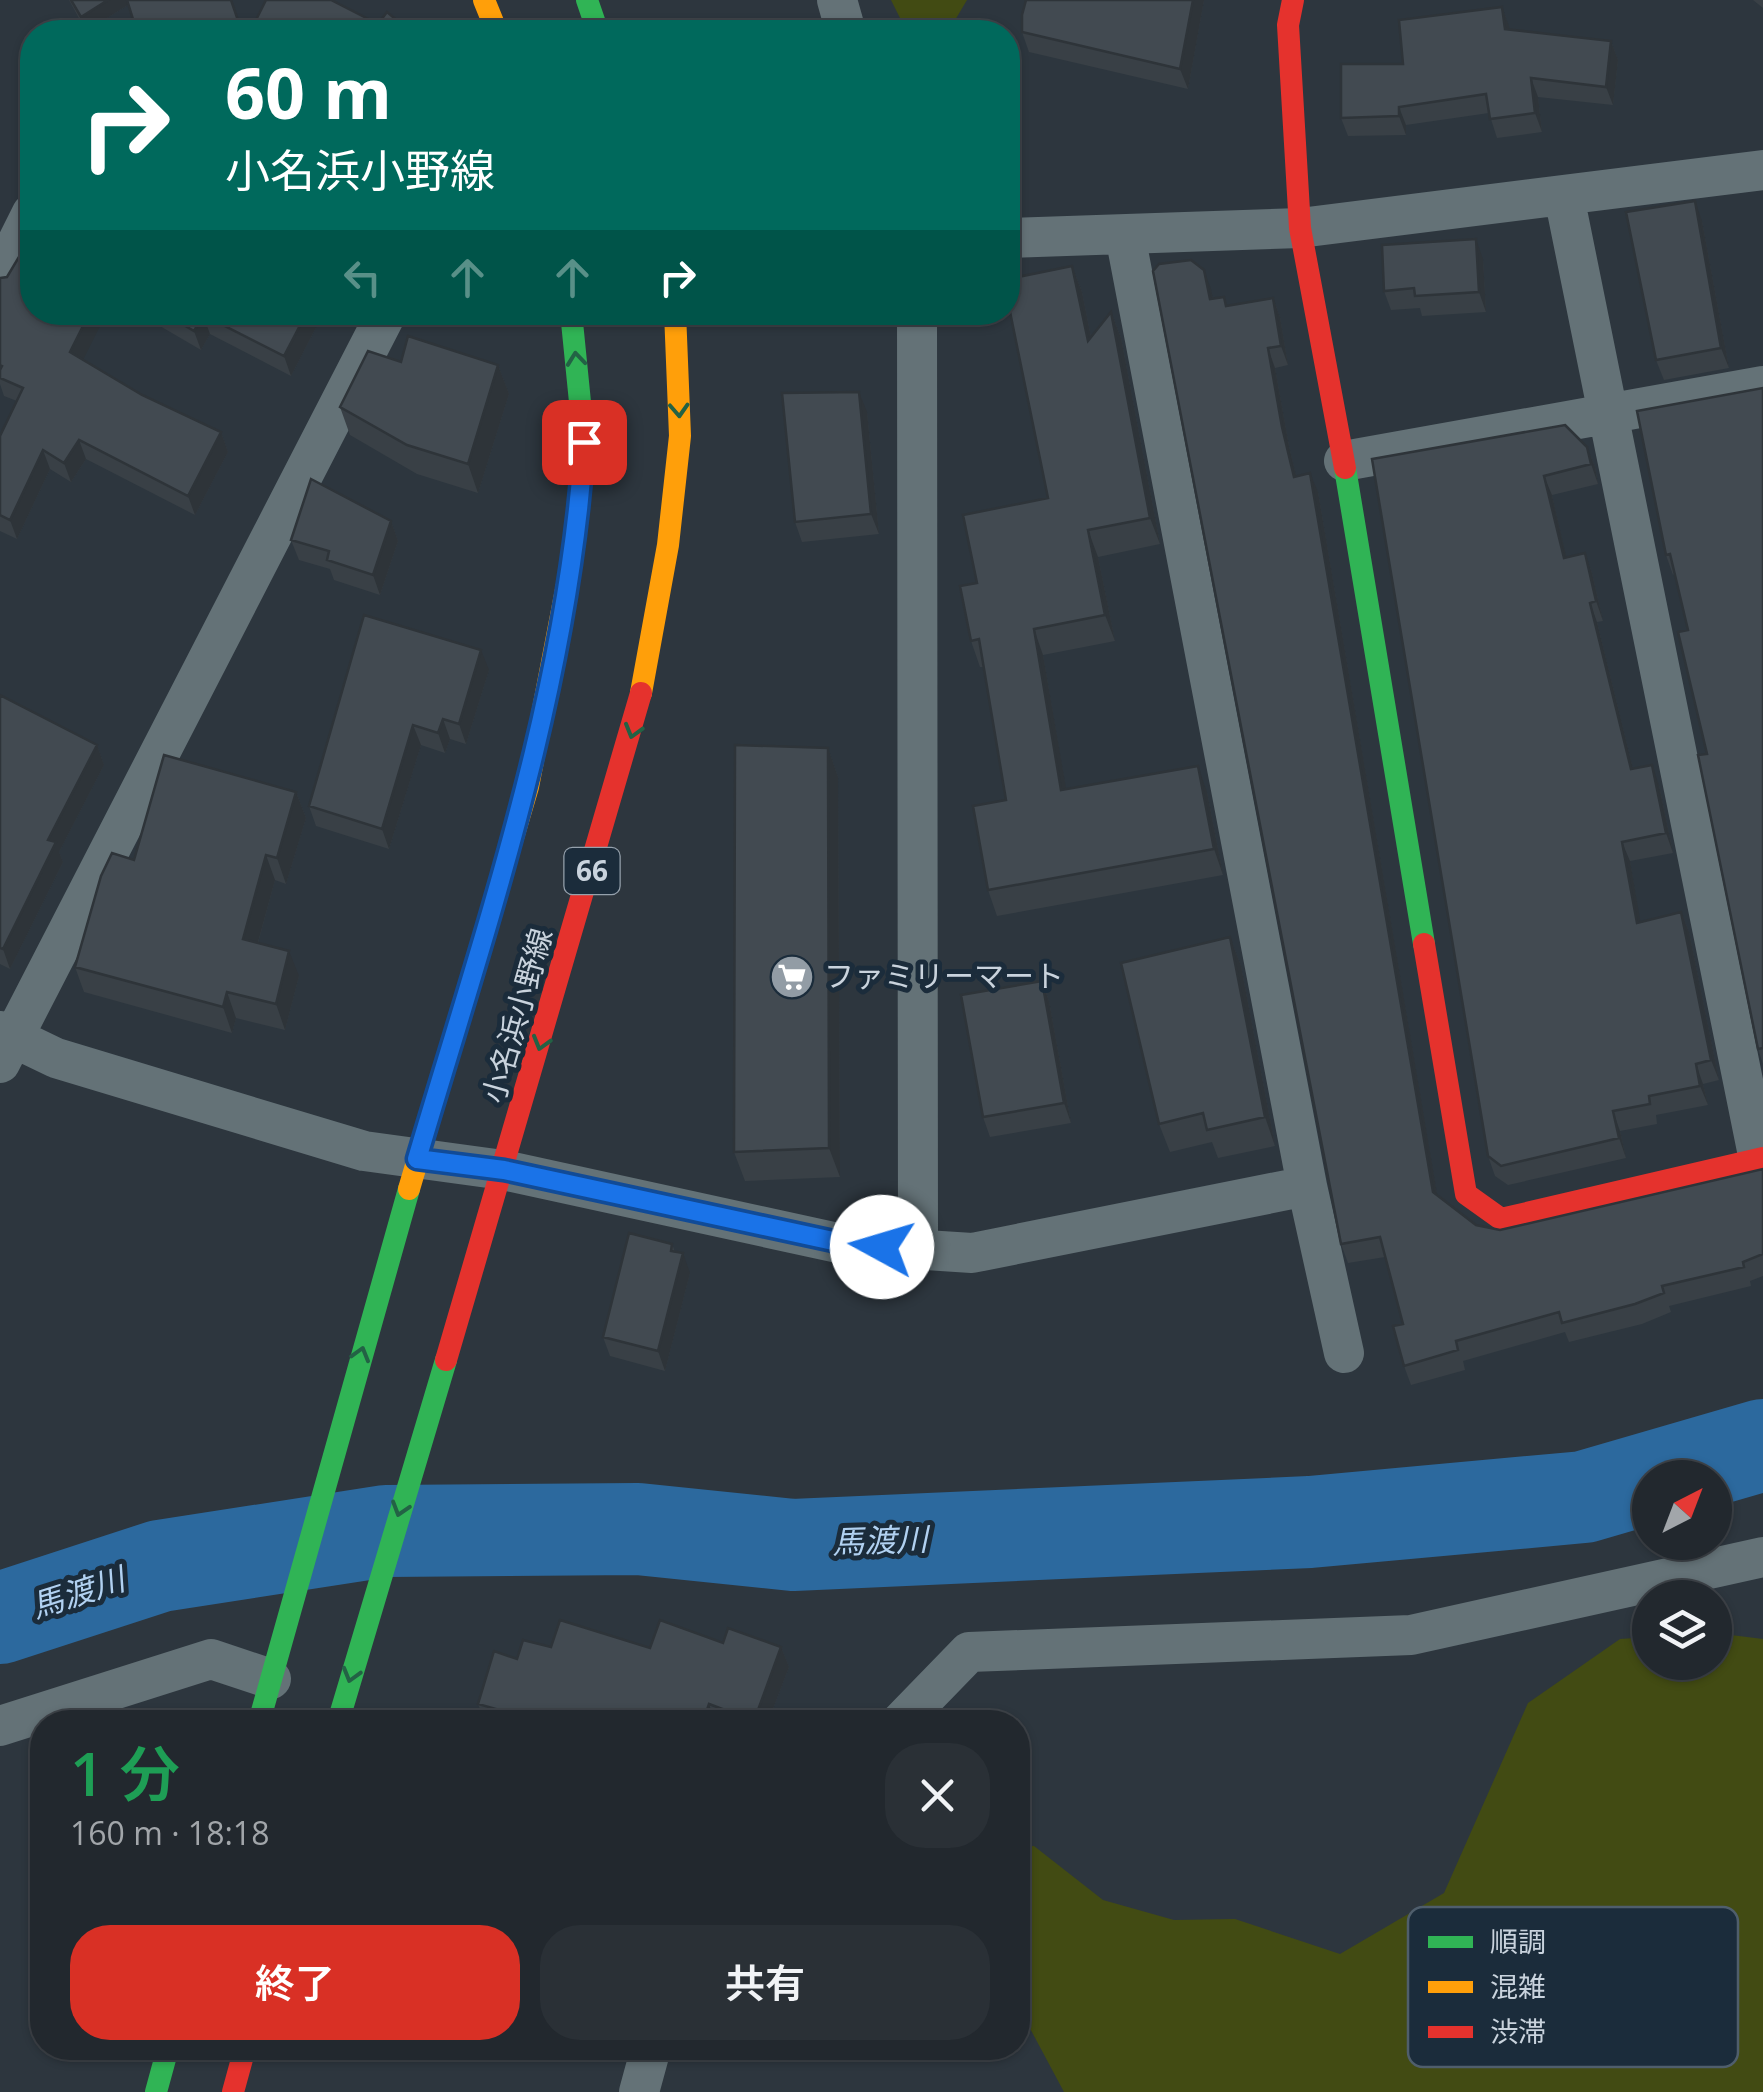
<!DOCTYPE html>
<html lang="ja">
<meta charset="utf-8">
<style>
:root{--surface:#22282e;--page:#2a3036;--text:#f1f3f6;--muted:#a2a6aa;--line:#3f444a;--accent:#d93025}
body{margin:0;font-family:"Open Sans","Noto Sans JP",sans-serif;background:var(--page);color:var(--text);height:100vh;display:flex;flex-direction:column;font-size:38px;white-space:nowrap}
*{box-sizing:border-box;margin:0}
p{font-size:32px;color:var(--muted)}
.icon{flex:none;width:55px;height:55px;fill:none;stroke:currentColor;stroke-width:2;stroke-linecap:round;stroke-linejoin:round}
.map{position:relative;flex:1;overflow:hidden}
.drawer{position:absolute;left:30px;top:1710px;width:1000px;height:350px;display:flex;flex-direction:column;background:var(--surface);border-radius:40px;box-shadow:0 2px 8px #0004,0 0 0 2px var(--line)}
.drawer>*{flex:none}
.hud{position:absolute;left:20px;top:20px;width:1000px;height:305px;border-radius:40px;box-shadow:0 2px 8px #0004,0 0 0 2px var(--line);background:#00695c;color:#fff;overflow:hidden}
.needle{width:65px;rotate:42deg}
.controls{position:absolute;left:1632px;top:1460px;display:grid;gap:20px}
.controls a{display:grid;place-items:center;width:100px;height:100px;border-radius:50%;background:var(--surface);box-shadow:0 2px 8px #0004,0 0 0 2px var(--line);font-size:50px}
.pin{position:absolute;display:grid;place-items:center;width:85px;height:85px;color:#fff;margin:-42px;border-radius:20px;box-shadow:0 5px 15px #0006}
.me{position:absolute;width:110px;margin:-55px;rotate:276deg;stroke-linejoin:round;filter:drop-shadow(0 0 8px #0008)}
.turn{display:flex;align-items:center;gap:35px;height:210px;padding:0 40px;font-size:45px}
.turn .icon{width:130px;height:130px;stroke-width:2.5}
.turn b{display:block;font-size:70px;line-height:85px}
.lanes{display:flex;align-items:center;height:95px;padding:0 40px;background:#0003;justify-content:center;gap:50px;direction:ltr}
.lanes .off{opacity:.35}
.round{display:grid;place-items:center;flex:none;width:105px;height:105px;border-radius:40px;background:var(--page)}
.headline{display:flex;align-items:center;justify-content:space-between;height:170px;padding:0 40px}
h1{font-size:60px;font-weight:600;line-height:75px;color:#1e9e55}
.action{display:flex;gap:20px;margin-top:auto;padding:20px 40px}
.action a{flex:1;height:115px;border-radius:40px;background:var(--accent);color:#fff;font-size:40px;font-weight:600;line-height:115px;text-align:center}
.action a+a{background:var(--page);color:var(--text)}
.map>svg:first-child{display:block}
.green{fill:#424b13}
.lines{fill:none;stroke-linecap:round;stroke-linejoin:round}
.river{stroke:#2c699e;stroke-width:92}
.street{stroke:#647277;stroke-width:40}
.fast{stroke:#30b455;stroke-width:22}
.slow{stroke:#ff9f0a;stroke-width:22}
.jam{stroke:#e5322d;stroke-width:22}
.wall{fill:#394046}
.shaded-wall{fill:#2e3439}
.building{fill:#424a51;stroke:#2e3439;stroke-width:2.5}
.oneway{stroke:#236245}
.route-casing{stroke:#114b97;stroke-width:25}
.route{stroke:#1a73e8;stroke-width:18}
.labels{text-anchor:middle;stroke-width:10;stroke-linejoin:round;paint-order:stroke}
.shield{fill:#1b2c3b;stroke:#95a1ac;stroke-width:2.5}
.shield-label{font-size:28px;font-weight:bold;fill:#c9d3dd}
.poi-label{font-size:30px;fill:#c9d3dd;stroke:#1b2c3b;text-anchor:start}
.street-label{font-size:30px;fill:#c9d3dd;stroke:#1b2c3b}
.water-label{font-size:32px;font-style:italic;fill:#b1d1f1;stroke:#1b2c3b}
.key{fill:#1b2c3b;stroke:#4f5e6c;stroke-width:2.5}
.key-label{font-size:28px;fill:#c9d3dd}
</style>
<div class="map">
<svg width="1763" height="2092" viewBox="0 0 1763 2092">
<rect width="100%" height="100%" fill="#2d363e"/>
<path class="green" d="M 891,0 L 967,0 L 948,32 L 907,32 Z
M 1715,1633 L 1763,1639 L 1763,2092 L 1064,2092 L 1018,2006 L 1018,1847 L 1034,1846 L 1103,1900 L 1174,1920 L 1235,1919 L 1340,1954 L 1444,1893 L 1528,1703 L 1620,1639 L 1650,1637 L 1650,1662 L 1715,1662 Z"/>
<g class="lines">
<path class="river" d="M 0,1618 L 160,1566 L 386,1531 L 638,1529 L 793,1545 L 1310,1522 L 1584,1497 L 1763,1445"/>
<path class="street" d="M 837,0 L 846,32
M 1564,196 L 1759,1160
M 1125,235 L 1307,1186 L 1344,1353
M 1008,238 L 1300,228 L 1763,170
M 0,277 L 32,213
M 917,312 L 918,1249
M 1344,461 L 1763,386
M 0,1031 L 56,1058 L 364,1151 L 503,1170 L 847,1245 L 972,1253 L 1307,1186
M 0,1063 L 387,312
M 901,1722 L 969,1652 L 1411,1635 L 1763,1557
M 0,1726 L 211,1659 L 271,1679
M 639,2092 L 651,2048"/>
<path class="fast" d="M 587,0 L 598,32
M 571,312 L 584,442 L 574,548
M 1345,468 L 1424,944
M 259,1722 L 409,1189
M 338,1722 L 446,1360
M 156,2092 L 168,2048"/>
<path class="slow" d="M 484,0 L 497,32
M 641,693 L 668,545 L 680,436 L 675,312
M 409,1189 L 528,787 L 574,548"/>
<path class="jam" d="M 1293,0 L 1288,25 L 1300,228 L 1345,468
M 1424,944 L 1466,1194 L 1501,1219 L 1763,1158
M 446,1360 L 641,693
M 233,2092 L 245,2048"/>
</g>
<path class="wall" d="M 69,0 L 231,0 L 128,5 L 86,31 Z
M 1204,0 L 1188,89 L 1029,52 L 1022,32 Z
M 1753,0 L 1763,0 L 1763,8 Z
M 1502,7 L 1510,30 L 1611,41 L 1618,60 L 1613,105 L 1538,97 L 1542,132 L 1497,138 L 1489,113 L 1406,125 L 1406,135 L 1348,136 L 1341,118 L 1403,64 Z
M 1702,221 L 1729,368 L 1664,380 L 1656,360 Z
M 1483,259 L 1486,312 L 1422,316 L 1420,308 L 1391,310 L 1384,291 Z
M 1072,266 L 1082,292 L 1091,337 L 1111,312 L 1121,338 L 1160,544 L 1098,557 L 1115,641 L 1043,655 L 1066,790 L 1207,792 L 1223,875 L 997,916 L 988,890 L 1006,800 L 984,667 L 980,667 L 971,641 L 977,583 L 1048,498 Z
M 1204,270 L 1213,299 L 1224,297 L 1227,306 L 1273,298 L 1280,317 L 1288,365 L 1275,368 L 1289,446 L 1296,476 L 1318,492 L 1437,1195 L 1476,1225 L 1500,1230 L 1763,1169 L 1763,1276 L 1750,1281 L 1751,1286 L 1669,1306 L 1671,1312 L 1642,1324 L 1569,1342 L 1565,1332 L 1463,1361 L 1465,1370 L 1411,1385 L 1404,1366 L 1403,1324 L 1385,1257 L 1348,1263 L 1341,1244 Z
M 7,277 L 83,360 L 142,395 L 221,432 L 228,452 L 195,515 L 86,459 L 71,482 L 50,469 L 17,539 L 0,531 L 0,436 L 17,401 L 4,396 L 0,384 L 0,278 Z
M 136,312 L 324,312 L 291,376 L 210,334 L 201,350 Z
M 498,365 L 509,394 L 478,493 L 417,474 L 350,435 L 340,407 Z
M 1763,388 L 1763,1064 L 1758,1049 L 1707,754 L 1688,630 L 1674,574 L 1673,575 L 1666,555 L 1760,390 Z
M 867,412 L 879,534 L 802,542 L 795,522 Z
M 1587,447 L 1595,467 L 1598,484 L 1552,495 L 1566,557 L 1585,553 L 1592,573 L 1603,621 L 1597,622 L 1633,769 L 1659,785 L 1673,853 L 1630,861 L 1640,922 L 1681,912 L 1689,932 L 1719,1080 L 1703,1084 L 1708,1105 L 1656,1115 L 1657,1124 L 1620,1131 L 1626,1158 L 1508,1185 L 1495,1176 L 1488,1156 L 1372,459 Z
M 391,521 L 398,541 L 380,595 L 334,580 L 330,569 L 299,560 L 291,540 Z
M 364,615 L 489,670 L 466,744 L 450,739 L 445,753 L 421,745 L 389,849 L 316,826 L 309,806 Z
M 0,695 L 97,745 L 104,765 L 59,852 L 63,862 L 10,969 L 0,964 Z
M 828,748 L 838,777 L 840,1177 L 745,1181 L 734,1152 Z
M 296,792 L 306,818 L 286,884 L 275,880 L 258,943 L 299,976 L 285,1030 L 236,1018 L 232,1033 L 84,992 L 75,967 L 134,860 Z
M 1230,937 L 1241,966 L 1275,1146 L 1218,1158 L 1212,1142 L 1170,1152 L 1159,1124 Z
M 1042,981 L 1049,1001 L 1071,1123 L 990,1137 L 983,1117 Z
M 672,1244 L 675,1252 L 690,1273 L 665,1371 L 610,1356 L 603,1337 Z
M 723,1643 L 781,1647 L 789,1667 L 768,1722 L 485,1722 L 478,1704 L 517,1659 L 551,1647 L 650,1648 Z"/>
<path class="shaded-wall" d="M 108,0 L 127,0 L 128,5 L 86,31 L 81,17 Z
M 1193,0 L 1204,0 L 1188,89 L 1180,69 Z
M 1502,7 L 1509,26 L 1512,48 L 1505,29 Z
M 1611,41 L 1618,60 L 1613,105 L 1606,87 Z
M 1531,78 L 1538,97 L 1542,132 L 1535,113 Z
M 1399,107 L 1406,125 L 1406,135 L 1399,116 Z
M 1695,201 L 1702,221 L 1729,368 L 1721,348 Z
M 1476,239 L 1483,259 L 1486,312 L 1479,292 Z
M 1072,266 L 1082,292 L 1097,367 L 1088,341 Z
M 1204,270 L 1211,289 L 1217,319 L 1210,299 Z
M 1273,298 L 1280,317 L 1288,365 L 1281,346 Z
M 90,312 L 107,312 L 77,372 L 70,352 Z
M 307,312 L 324,312 L 291,376 L 284,356 Z
M 1111,312 L 1121,338 L 1160,544 L 1150,518 Z
M 203,315 L 210,334 L 201,350 L 194,331 Z
M 1268,348 L 1275,368 L 1289,446 L 1301,496 L 1294,477 L 1282,427 Z
M 498,365 L 509,394 L 478,493 L 468,464 Z
M 859,392 L 867,412 L 879,534 L 871,514 Z
M 221,432 L 228,452 L 195,515 L 188,496 Z
M 79,440 L 86,459 L 71,482 L 64,463 Z
M 1587,447 L 1595,467 L 1598,484 L 1591,464 Z
M 43,450 L 50,469 L 17,539 L 10,520 Z
M 1310,473 L 1318,492 L 1440,1211 L 1433,1192 Z
M 1544,476 L 1552,495 L 1571,577 L 1564,558 Z
M 391,521 L 398,541 L 380,595 L 373,575 Z
M 1088,530 L 1098,557 L 1115,641 L 1105,615 Z
M 1585,553 L 1592,573 L 1603,621 L 1596,601 Z
M 1590,603 L 1597,622 L 1638,789 L 1631,769 Z
M 1034,629 L 1043,655 L 1071,817 L 1061,790 Z
M 481,650 L 489,670 L 466,744 L 459,724 Z
M 443,719 L 450,739 L 445,753 L 438,733 Z
M 413,725 L 421,745 L 389,849 L 382,829 Z
M 97,745 L 104,765 L 59,852 L 63,862 L 10,969 L 3,949 L 48,840 Z
M 828,748 L 838,777 L 840,1177 L 829,1148 Z
M 1652,765 L 1659,785 L 1673,853 L 1666,833 Z
M 1198,766 L 1207,792 L 1223,875 L 1214,849 Z
M 296,792 L 306,818 L 286,884 L 277,858 Z
M 1622,842 L 1630,861 L 1644,942 L 1637,923 Z
M 266,855 L 275,880 L 252,964 L 243,939 Z
M 1681,912 L 1689,932 L 1719,1080 L 1711,1060 Z
M 1230,937 L 1241,966 L 1275,1146 L 1265,1117 Z
M 289,951 L 299,976 L 285,1030 L 276,1004 Z
M 1042,981 L 1049,1001 L 1071,1123 L 1064,1103 Z
M 227,992 L 236,1018 L 232,1033 L 223,1007 Z
M 1696,1064 L 1703,1084 L 1708,1105 L 1700,1086 Z
M 1613,1111 L 1620,1131 L 1626,1158 L 1619,1138 Z
M 683,1253 L 690,1273 L 665,1371 L 658,1351 Z
M 781,1647 L 789,1667 L 768,1722 L 754,1722 Z
M 709,1704 L 715,1722 L 703,1722 Z"/>
<path class="building" d="M 71,0 L 108,0 L 81,17 Z
M 127,0 L 231,0 L 242,32 L 137,32 Z
M 266,0 L 331,0 L 378,24 L 387,12 L 411,32 L 250,32 Z
M 1026,0 L 1193,0 L 1180,69 L 1022,32 L 1022,15 Z
M 1502,7 L 1505,29 L 1611,41 L 1606,87 L 1531,78 L 1535,113 L 1490,119 L 1486,94 L 1399,107 L 1399,116 L 1341,118 L 1341,64 L 1403,64 L 1399,20 Z
M 1695,201 L 1721,348 L 1656,360 L 1626,212 Z
M 1476,239 L 1479,292 L 1415,296 L 1414,288 L 1384,291 L 1382,245 Z
M 29,240 L 32,242 L 32,312 L 90,312 L 70,352 L 142,395 L 221,432 L 188,496 L 79,440 L 64,463 L 43,450 L 10,520 L 0,515 L 0,436 L 23,388 L 0,378 L 0,370 L 2,366 L 0,365 L 0,278 L 7,277 Z
M 1191,260 L 1204,270 L 1210,299 L 1224,297 L 1226,306 L 1273,298 L 1281,346 L 1268,348 L 1282,427 L 1294,477 L 1310,473 L 1433,1192 L 1476,1225 L 1500,1230 L 1763,1169 L 1763,1254 L 1743,1262 L 1744,1267 L 1662,1286 L 1664,1293 L 1635,1304 L 1562,1323 L 1559,1312 L 1456,1341 L 1458,1350 L 1404,1366 L 1393,1326 L 1403,1324 L 1380,1237 L 1341,1244 L 1153,271 L 1159,264 Z
M 1072,266 L 1088,341 L 1111,312 L 1150,518 L 1088,530 L 1105,615 L 1034,629 L 1061,790 L 1198,766 L 1214,849 L 988,890 L 973,806 L 1006,800 L 979,639 L 971,641 L 960,586 L 977,583 L 963,515 L 1048,498 L 1008,302 L 1008,279 Z
M 162,312 L 307,312 L 284,356 L 203,315 L 194,331 Z
M 408,336 L 498,365 L 468,464 L 407,445 L 340,407 L 368,351 L 401,362 Z
M 1763,388 L 1763,1048 L 1758,1049 L 1698,755 L 1707,754 L 1678,632 L 1688,630 L 1670,554 L 1666,555 L 1637,411 Z
M 859,392 L 871,514 L 795,522 L 782,393 Z
M 1565,425 L 1587,447 L 1591,464 L 1544,476 L 1564,558 L 1585,553 L 1596,601 L 1590,603 L 1631,769 L 1652,765 L 1666,833 L 1622,842 L 1637,923 L 1681,912 L 1711,1060 L 1696,1064 L 1700,1086 L 1649,1096 L 1650,1104 L 1613,1111 L 1619,1138 L 1501,1166 L 1488,1156 L 1372,459 Z
M 311,479 L 391,521 L 373,575 L 327,560 L 329,551 L 291,540 Z
M 364,615 L 481,650 L 459,724 L 443,719 L 438,733 L 413,725 L 382,829 L 309,806 Z
M 0,695 L 97,745 L 48,840 L 56,842 L 3,949 L 0,948 Z
M 735,745 L 828,748 L 829,1148 L 734,1152 Z
M 164,755 L 296,792 L 277,858 L 266,855 L 243,939 L 289,951 L 276,1004 L 227,992 L 223,1007 L 75,967 L 101,876 L 112,853 L 134,860 Z
M 1230,937 L 1265,1117 L 1207,1130 L 1203,1113 L 1159,1124 L 1121,963 Z
M 1042,981 L 1064,1103 L 983,1117 L 961,995 Z
M 629,1233 L 672,1244 L 671,1251 L 683,1253 L 658,1351 L 603,1337 Z
M 560,1620 L 650,1648 L 660,1620 L 723,1643 L 728,1628 L 781,1647 L 754,1721 L 709,1704 L 703,1722 L 542,1722 L 478,1704 L 494,1651 L 517,1659 L 523,1640 L 551,1647 Z"/>
<defs><path id="oneway-chevron" d="M-2-3.5L2.5 0L-2 3.5" fill="none" stroke-width="1.6" stroke-linecap="round" stroke-linejoin="round" transform="scale(2.5)"/></defs>
<g class="oneway">
<use href="#oneway-chevron" transform="translate(576 359) rotate(-96)"/>
<use href="#oneway-chevron" transform="translate(679 410) rotate(87)"/>
<use href="#oneway-chevron" transform="translate(633 731) rotate(106)"/>
<use href="#oneway-chevron" transform="translate(541 1043) rotate(106)"/>
<use href="#oneway-chevron" transform="translate(361 1354) rotate(-74)"/>
<use href="#oneway-chevron" transform="translate(400 1509) rotate(107)"/>
<use href="#oneway-chevron" transform="translate(351 1675) rotate(106)"/>
</g>
<g class="lines">
<g class="route-casing">
<path id="route" d="M 584,442 C 568,690 487,923 417,1159 L 504,1170 L 847,1244 L 882,1247"/>
</g>
<use href="#route" class="route"/>
</g>
<defs>
<g id="supermarket-disc" transform="scale(2.25)"><circle r="9.5" fill="#929ca5" stroke="#1b2c3b"/><path d="M-6-5.5h2.5l.6 2H6L4.5 2H-2.5L-4.4-4H-6ZM-1.5 3.2a1.3 1.3 0 1 0 .1 0ZM3 3.2a1.3 1.3 0 1 0 .1 0Z" fill="#fff"/></g>
</defs>
<g fill-rule="evenodd">
<use href="#supermarket-disc" x="792" y="977"/>
</g>
<g class="labels">
<rect class="shield" x="564.5" y="848" width="55" height="46" rx="8"/>
<g class="shield-label">
<text x="592" y="881">66</text>
</g>
<g class="poi-label">
<text x="824" y="987">ファミリーマート</text>
</g>
<g class="street-label">
<text transform="translate(518 1016) rotate(-74)" y="10">小名浜小野線</text>
</g>
<g class="water-label">
<text transform="translate(880 1541) rotate(-2)" y="11">馬渡川</text>
<text transform="translate(78 1593) rotate(-18)" y="11">馬渡川</text>
</g>
</g>
<rect x="1408" y="1907" width="330" height="160" rx="15" class="key"/>
<rect x="1428" y="1936" width="45" height="12" fill="#30b455"/>
<rect x="1428" y="1981" width="45" height="12" fill="#ff9f0a"/>
<rect x="1428" y="2026" width="45" height="12" fill="#e5322d"/>
<g class="key-label">
<text x="1490" y="1952">順調</text>
<text x="1490" y="1997">混雑</text>
<text x="1490" y="2042">渋滞</text>
</g>
</svg>
<div class="controls">
<a><svg class="needle" viewBox="-14 -14 28 28"><path d="M0-13l5 13h-10z" fill="#e53935"/><path d="M0 13l5-13h-10z" fill="#a2a6aa"/></svg></a>
<a><svg class="icon" aria-label="layers" viewBox="0 0 24 24"><path d="M12 4l9 5-9 5-9-5zM3 14l9 5 9-5"/></svg></a>
</div>
<div class="pin" style="left:584px;top:442px;background:#d93025"><svg class="icon" aria-label="arrive" viewBox="0 0 24 24"><path d="M6 21V4h12l-3 4 3 4H6"/></svg></div>
<svg class="me" style="left:882px;top:1247px" viewBox="-20 -20 40 40"><circle r="19" fill="#fff"/><path d="M0-13L10 11 0 6-10 11z" fill="#1a73e8"/></svg>
<div class="hud">
<div class="turn"><svg class="icon" aria-label="right" viewBox="0 0 24 24"><path d="M7 20v-9h11M14 6l5 5-5 5"/></svg><div><b>60 m</b>小名浜小野線</div></div>
<div class="lanes"><svg class="icon off" aria-label="left" viewBox="0 0 24 24"><path d="M17 20v-9H6M10 6l-5 5 5 5"/></svg><svg class="icon off" aria-label="ahead" viewBox="0 0 24 24"><path d="M12 20V5M6 11l6-6 6 6"/></svg><svg class="icon off" aria-label="ahead" viewBox="0 0 24 24"><path d="M12 20V5M6 11l6-6 6 6"/></svg><svg class="icon" aria-label="right" viewBox="0 0 24 24"><path d="M7 20v-9h11M14 6l5 5-5 5"/></svg></div>
</div>
<section class="drawer">
<div class="headline"><div><h1>1 分</h1><p>160 m · 18:18</p></div><a class="round"><svg class="icon" aria-label="close" viewBox="0 0 24 24"><path d="M6 6l12 12M18 6L6 18"/></svg></a></div>
<div class="action"><a>終了</a><a>共有</a></div>
</section>
</div>
